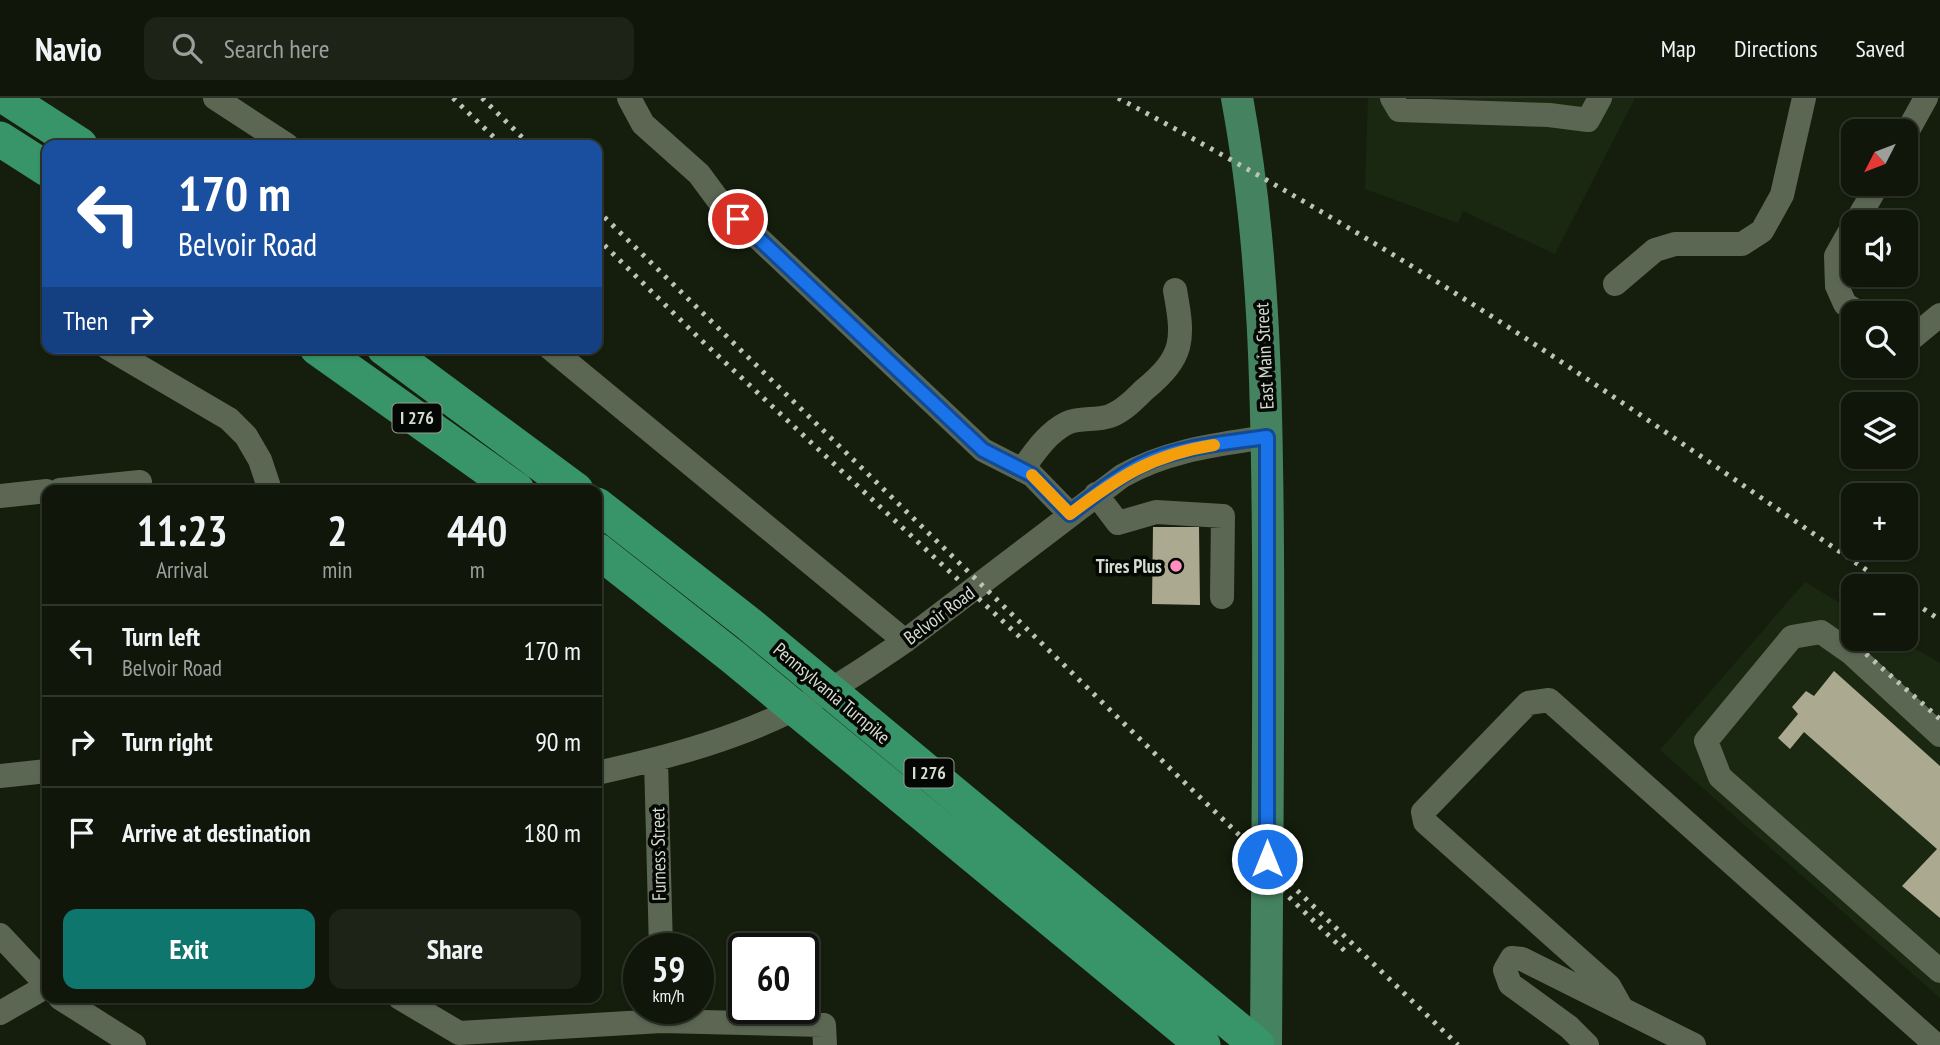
<!DOCTYPE html>
<meta charset="utf-8">
<style>
:root{--surface:#10160a;--page:#1e2318;--text:#f1f3f6;--muted:#9c9f9c;--line:#30352b;--accent:#0f766e}
body{margin:0;font-family:"PT Sans Narrow",sans-serif;background:var(--page);color:var(--text);height:100vh;display:flex;flex-direction:column;font-size:26px;white-space:nowrap}
*{box-sizing:border-box;margin:0}
p{font-size:23px;color:var(--muted)}
.icon{flex:none;width:38px;height:38px;fill:none;stroke:currentColor;stroke-width:2;stroke-linecap:round;stroke-linejoin:round}
.map{position:relative;flex:1;overflow:hidden}
.side{position:absolute;left:42px;top:387px;width:560px;height:518px;display:flex;flex-direction:column;background:var(--surface);border-radius:14px;box-shadow:0 2px 5px #0004,0 0 0 2px var(--line)}
.side>*{flex:none}
.top-card{position:absolute;left:42px;top:42px;width:560px;height:214px;border-radius:14px;box-shadow:0 2px 5px #0004,0 0 0 2px var(--line);background:#1a4fa0;color:#fff;overflow:hidden}
.needle{width:46px;rotate:228deg}
.fabs{position:absolute;left:1841px;top:21px;display:grid;gap:14px}
.fabs a{display:grid;place-items:center;width:77px;height:77px;border-radius:14px;background:var(--surface);box-shadow:0 2px 5px #0004,0 0 0 2px var(--line);font-size:35px}
.speed{position:absolute;left:623px;top:835px;display:flex;gap:14px;font-size:35px;font-weight:700;text-align:center}
.speed>*{display:grid;place-content:center;width:91px;height:91px;border-radius:50%;background:var(--surface);box-shadow:0 2px 5px #0004,0 0 0 2px var(--line);line-height:1}
.speed small{font-size:18px;font-weight:400}
.speed .limit{border:4px solid #111;border-radius:10px;background:#fff;color:#111}
.pin{position:absolute;display:grid;place-items:center;width:60px;height:60px;color:#fff;margin:-30px;border:4px solid #fff;border-radius:50%;box-shadow:0 2px 7px #0007}
.me{position:absolute;width:77px;margin:-38px;rotate:0deg;stroke-linejoin:round;filter:drop-shadow(0 0 5px #0008)}
.turn{display:flex;align-items:center;gap:24px;height:147px;padding:0 21px;font-size:32px}
.turn .icon{width:91px;height:91px;stroke-width:2.5}
.turn b{display:block;font-size:49px;line-height:60px}
.then{display:flex;align-items:center;height:66px;padding:0 21px;background:#0003;gap:14px;font-size:26px}
.eta{display:flex;justify-content:space-evenly;align-items:center;height:119px;text-align:center}
.eta b{font-size:42px;font-weight:800;line-height:49px}
.action{display:flex;gap:14px;margin-top:auto;padding:14px 21px}
.action a{flex:1;height:80px;border-radius:14px;background:var(--accent);color:#fff;font-size:28px;font-weight:800;line-height:80px;text-align:center}
.action a+a{background:var(--page);color:var(--text)}
ul{padding:0;list-style:none}
li{display:flex;align-items:center;gap:21px;height:91px;padding:0 21px;border-top:2px solid var(--line)}
li div{flex:1}
li b{display:block;font-size:26px}
li em{font-style:normal}
header{display:flex;align-items:center;gap:42px;box-sizing:border-box;height:98px;padding:0 35px;background:var(--surface);border-bottom:2px solid var(--line)}
header strong{font-size:33px}
nav{display:flex;gap:38px;margin-inline-start:auto;font-size:24px}
.search{width:490px;height:63px;background:var(--page);display:flex;align-items:center;gap:18px;box-sizing:border-box;padding:0 24px;border-radius:14px;color:var(--muted);font-size:26px}
.map>svg:first-child{display:block}
.built{fill:#1b2811}
.building{fill:#abaa91}
.lines{fill:none;stroke-linecap:round;stroke-linejoin:round}
.minor{stroke:#5b6753;stroke-width:24}
.major{stroke:#458360;stroke-width:32}
.highway{stroke:#379569;stroke-width:35}
.rail{stroke:#bcc3b7;stroke-width:5;stroke-dasharray:3.5 7;stroke-linecap:butt}
.route-casing{stroke:#114b97;stroke-width:18}
.route{stroke:#1a73e8;stroke-width:12}
.slow{stroke:#f59e0b;stroke-width:12}
.poi-dot{fill:#fe8ebd;stroke:#040703;stroke-width:2.5}
.labels{text-anchor:middle;stroke-width:7;stroke-linejoin:round;paint-order:stroke}
.shield{fill:#040703;stroke:#969c92;stroke-width:2}
.shield-label{font-size:18px;font-weight:bold;fill:#d5dcd0}
.street-label{font-size:19px;fill:#d5dcd0;stroke:#040703}
.poi-label{font-size:19px;font-weight:bold;fill:#d5dcd0;stroke:#040703;text-anchor:end}
</style>
<header>
<strong>Navio</strong>
<div class="search"><svg class="icon" aria-label="search" viewBox="0 0 24 24"><circle cx="10" cy="10" r="6"/><path d="M15 15l6 6"/></svg>Search here</div>
<nav><a>Map</a><a>Directions</a><a>Saved</a></nav>
</header>
<div class="map">
<svg width="1940" height="947" viewBox="0 0 1940 947">
<rect width="100%" height="100%" fill="#151e0d"/>
<path class="built" d="M 1368,0 L 1635,0 L 1555,156 L 1463,113 L 1458,125 L 1365,91 Z
M 1805,484 L 1853,513 L 1853,541 L 1899,541 L 1940,565 L 1940,900 L 1660,652 Z"/>
<path class="building" d="M 1153,429 L 1199,429 L 1200,507 L 1152,506 Z
M 1834,573 L 1940,668 L 1940,820 L 1902,788 L 1937,751 L 1804,634 L 1790,651 L 1778,640 L 1798,616 L 1792,609 L 1806,593 L 1814,598 Z"/>
<g class="lines">
<path class="minor" d="M 215,0 L 287,47
M 629,0 L 643,26 L 699,76 L 719,103 L 983,352 L 1032,377 L 1070,416
M 1392,0 L 1399,12 L 1549,17 L 1588,22 L 1600,0
M 1906,36 L 1926,0
M 1856,124 L 1878,86
M 1853,128 L 1836,158 L 1837,188 L 1845,206 L 1859,215
M 1615,186 L 1655,152 L 1675,146 L 1742,146 L 1762,133 L 1782,97 L 1804,0
M 1906,245 L 1940,217
M 108,250 L 229,321 L 246,338 L 260,362 L 270,392
M 550,250 L 905,543
M 1022,372 C 1034,355 1048,334 1067,325 C 1080,319 1096,323 1110,318 C 1123,313 1134,302 1144,292 C 1185,258 1184,242 1175,192
M 60,392 L 140,384
M 1096,396 L 1118,425 L 1156,414 L 1223,418 L 1222,499
M 0,398 L 47,393
M 1940,637 L 1851,555 L 1821,534 L 1792,539 L 1706,643 L 1720,679 L 1940,873
M 656,662 L 661,850
M 597,675 C 670,659 744,639 810,603 C 843,586 874,564 905,543 L 1122,378 C 1168,352 1216,347 1267,339
M 0,678 L 47,673
M 0,837 L 47,887
M 60,900 L 134,947
M 400,900 L 459,935 L 662,923 L 824,927 L 825,947
M 1622,911 L 1609,888 L 1425,724 L 1423,714 L 1528,605 L 1549,602 L 1936,947
M 0,915 L 47,888
M 1587,947 L 1569,929 L 1510,886 L 1505,872 L 1512,860 L 1522,861 L 1694,947"/>
<path class="major" d="M 1237,0 C 1265,150 1267,302 1268,454 C 1269,618 1267,783 1266,947"/>
<path class="highway" d="M 7,0 L 80,47
M 0,41 L 47,71
M 317,250 L 517,392
M 384,250 L 576,392
M 597,407 L 749,526 L 1257,947
M 597,452 L 733,559 L 1203,947"/>
<path class="rail" d="M 453,0 L 502,47
M 482,0 L 530,47
M 1118,0 C 1270,81 1419,169 1563,265 C 1673,338 1781,414 1890,488
M 597,112 L 1182,682 L 1458,947
M 597,140 L 700,241 L 1022,541
M 1906,499 L 1940,522
M 1858,549 L 1940,621
M 1236,748 L 1349,857"/>
</g>
<g class="lines">
<g class="route-casing">
<path id="route" d="M 738,121 L 983,352 L 1032,377 L 1070,416 C 1092,399 1115,380 1141,367 C 1180,348 1225,345 1267,339 L 1267,761"/>
</g>
<use href="#route" class="route"/>
<path class="slow" d="M 1032,377 L 1070,416 C 1119,379 1151,357 1214,347"/>
</g>
<circle class="poi-dot" cx="1176" cy="468" r="7"/>
<g class="labels">
<g class="shield">
<rect x="392.5" y="305.5" width="49" height="29" rx="5"/>
<rect x="904.5" y="660.5" width="49" height="29" rx="5"/>
</g>
<g class="shield-label">
<text x="417" y="326">I 276</text>
<text x="929" y="681">I 276</text>
</g>
<g class="street-label">
<text transform="translate(1264 258) rotate(-93)" y="7">East Main Street</text>
<text transform="translate(939 517) rotate(-37)" y="7">Belvoir Road</text>
<text transform="translate(832 595) rotate(40)" y="7">Pennsylvania Turnpike</text>
<text transform="translate(658 756) rotate(-91)" y="7">Furness Street</text>
</g>
<g class="poi-label">
<text x="1162" y="475">Tires Plus</text>
</g>
</g>
</svg>
<div class="fabs">
<a><svg class="needle" viewBox="-14 -14 28 28"><path d="M0-13l5 13h-10z" fill="#e53935"/><path d="M0 13l5-13h-10z" fill="#9c9f9c"/></svg></a>
<a><svg class="icon" aria-label="sound" viewBox="0 0 24 24"><path d="M4 9h4l5-4v14l-5-4H4zM17 9q2 3 0 6"/></svg></a>
<a><svg class="icon" aria-label="search" viewBox="0 0 24 24"><circle cx="10" cy="10" r="6"/><path d="M15 15l6 6"/></svg></a>
<a><svg class="icon" aria-label="layers" viewBox="0 0 24 24"><path d="M12 4l9 5-9 5-9-5zM3 14l9 5 9-5"/></svg></a>
<a>+</a>
<a>−</a>
</div>
<div class="speed"><div>59<small>km/h</small></div><div class="limit">60</div></div>
<div class="pin" style="left:738px;top:121px;background:#d93025"><svg class="icon" aria-label="arrive" viewBox="0 0 24 24"><path d="M6 21V4h12l-3 4 3 4H6"/></svg></div>
<svg class="me" style="left:1267px;top:761px" viewBox="-20 -20 40 40"><circle r="17" fill="#1a73e8" stroke="#fff" stroke-width="3"/><path d="M0-11L8 9 0 5-8 9z" fill="#fff"/></svg>
<div class="top-card">
<div class="turn"><svg class="icon" aria-label="left" viewBox="0 0 24 24"><path d="M17 20v-9H6M10 6l-5 5 5 5"/></svg><div><b>170 m</b>Belvoir Road</div></div>
<div class="then">Then<svg class="icon" aria-label="right" viewBox="0 0 24 24"><path d="M7 20v-9h11M14 6l5 5-5 5"/></svg></div>
</div>
<section class="side">
<div class="eta">
<div><b>11:23</b><p>Arrival</p></div>
<div><b>2</b><p>min</p></div>
<div><b>440</b><p>m</p></div>
</div>
<ul>
<li><svg class="icon" aria-label="left" viewBox="0 0 24 24"><path d="M17 20v-9H6M10 6l-5 5 5 5"/></svg><div><b>Turn left</b><p>Belvoir Road</p></div><em>170 m</em></li>
<li><svg class="icon" aria-label="right" viewBox="0 0 24 24"><path d="M7 20v-9h11M14 6l5 5-5 5"/></svg><div><b>Turn right</b></div><em>90 m</em></li>
<li><svg class="icon" aria-label="arrive" viewBox="0 0 24 24"><path d="M6 21V4h12l-3 4 3 4H6"/></svg><div><b>Arrive at destination</b></div><em>180 m</em></li>
</ul>
<div class="action"><a>Exit</a><a>Share</a></div>
</section>
</div>
